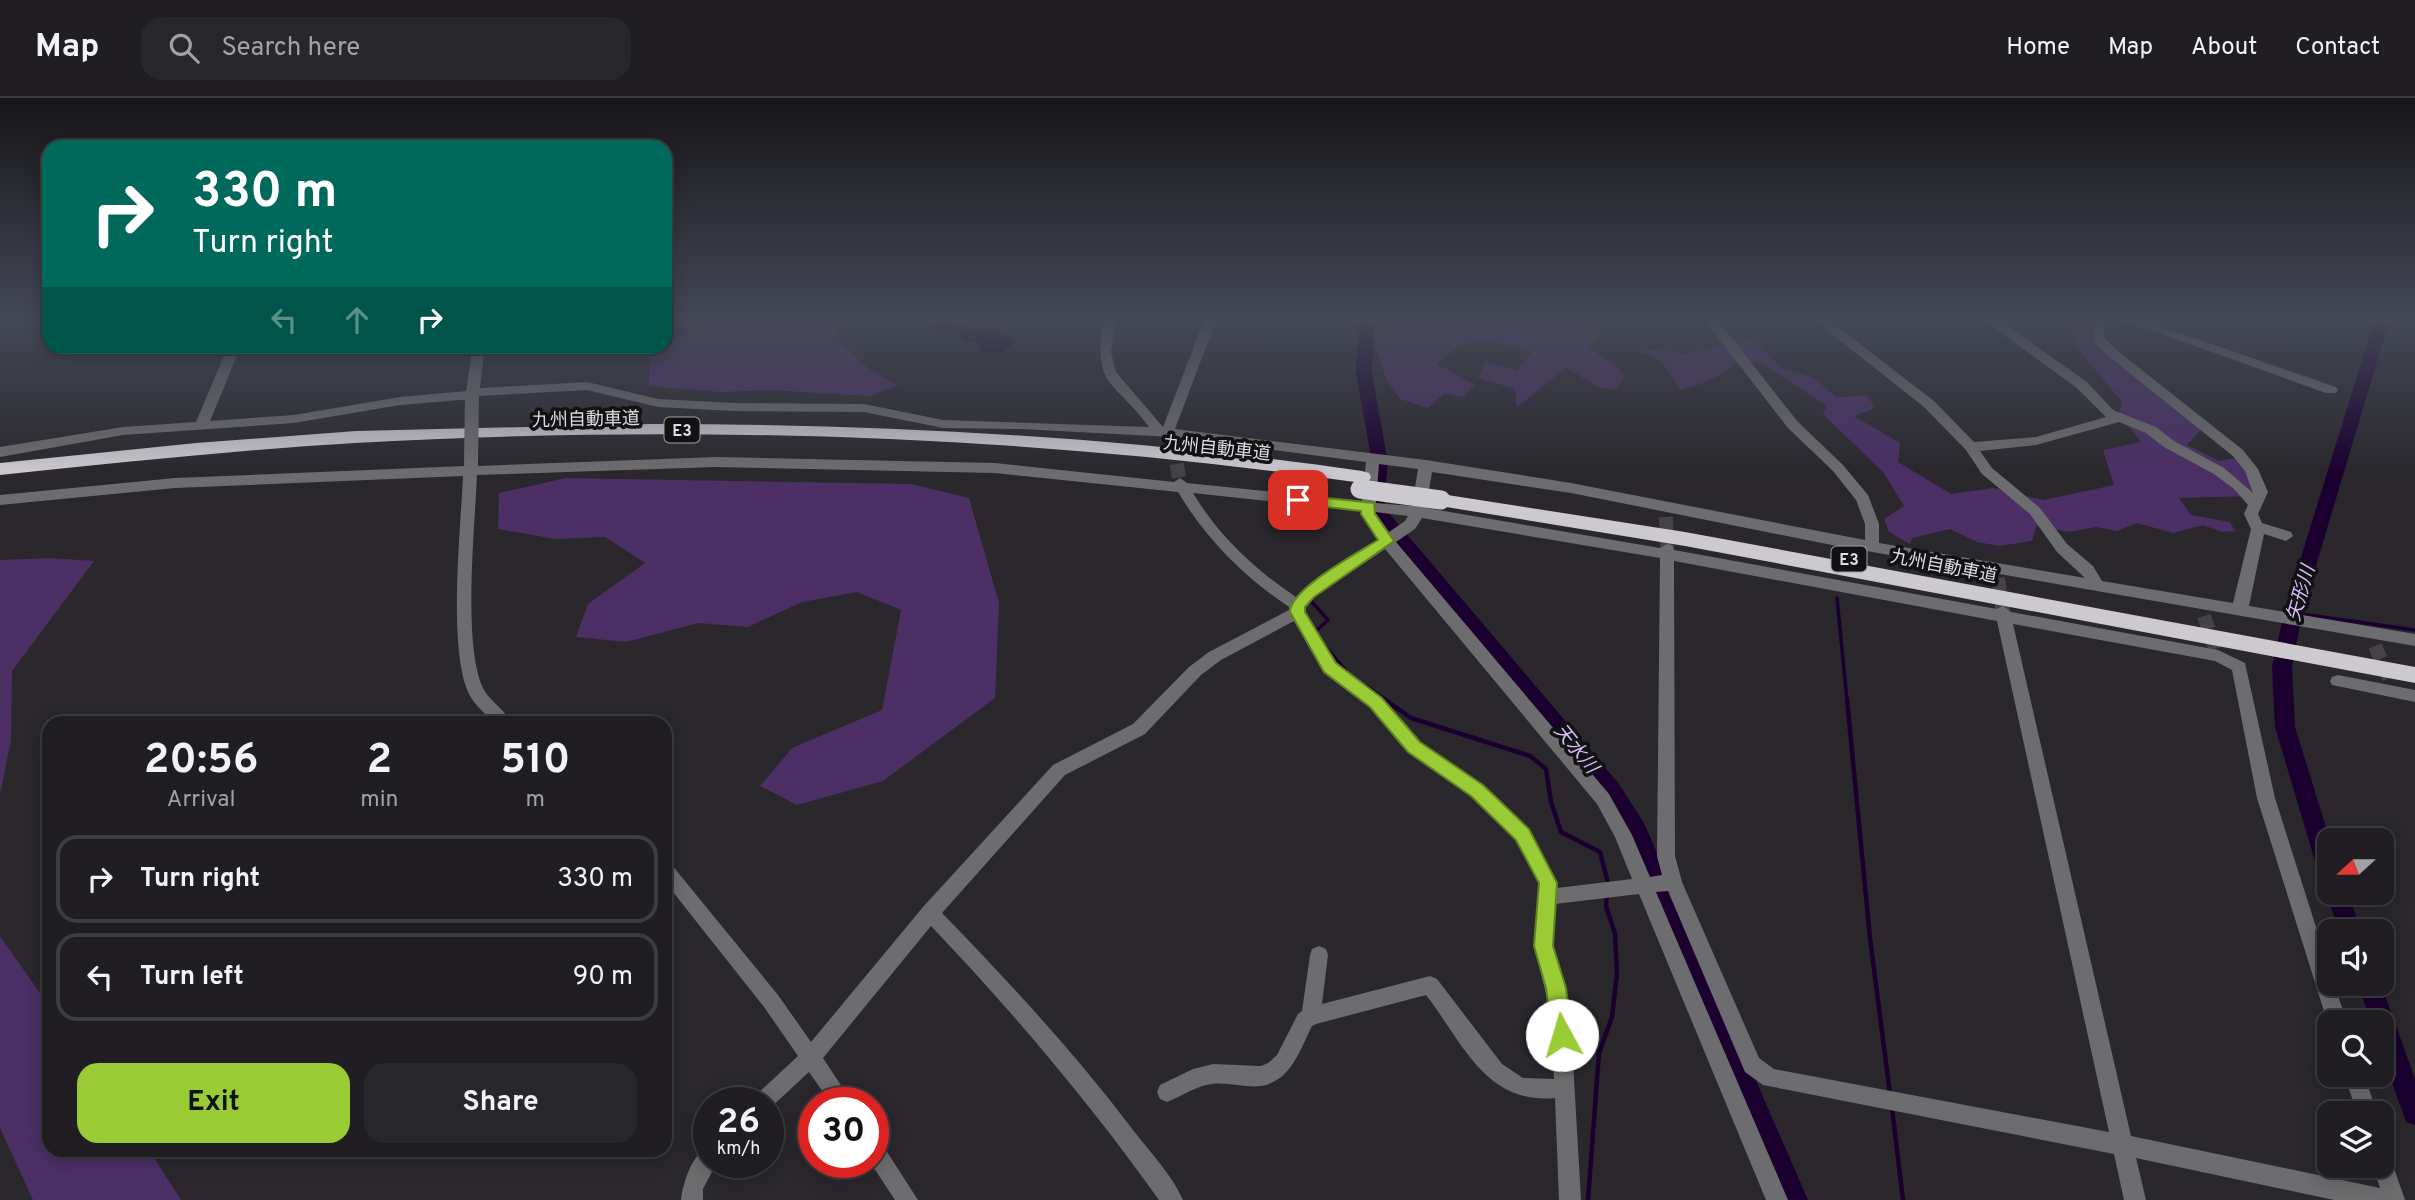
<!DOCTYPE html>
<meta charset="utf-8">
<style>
:root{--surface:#201e22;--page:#28272a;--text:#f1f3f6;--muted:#a2a2a5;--line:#3d3c40;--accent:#99cb35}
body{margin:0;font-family:Overpass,"Noto Sans JP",sans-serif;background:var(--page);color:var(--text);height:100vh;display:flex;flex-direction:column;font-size:26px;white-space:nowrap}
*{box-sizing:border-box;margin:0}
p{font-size:23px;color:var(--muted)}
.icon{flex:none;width:38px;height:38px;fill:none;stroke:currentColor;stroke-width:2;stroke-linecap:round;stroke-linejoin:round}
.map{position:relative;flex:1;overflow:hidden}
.sheet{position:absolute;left:42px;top:618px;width:630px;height:441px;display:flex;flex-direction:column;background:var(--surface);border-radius:21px;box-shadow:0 4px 18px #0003,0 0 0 2px var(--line)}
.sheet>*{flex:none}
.banner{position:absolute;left:42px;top:42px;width:630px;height:214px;border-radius:21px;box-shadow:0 4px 18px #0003,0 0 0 2px var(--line);background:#00695c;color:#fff;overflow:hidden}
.needle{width:46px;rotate:249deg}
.tools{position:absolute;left:2317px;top:730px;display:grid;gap:14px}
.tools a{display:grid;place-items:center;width:77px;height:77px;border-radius:14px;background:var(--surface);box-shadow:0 4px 18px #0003,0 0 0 2px var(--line);font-size:35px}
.speed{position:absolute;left:693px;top:989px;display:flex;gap:14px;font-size:35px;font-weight:700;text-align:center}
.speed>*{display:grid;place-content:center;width:91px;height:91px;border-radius:50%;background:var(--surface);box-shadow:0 4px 18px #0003,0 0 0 2px var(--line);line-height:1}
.speed small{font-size:18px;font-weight:400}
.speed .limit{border:10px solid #d22;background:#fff;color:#111}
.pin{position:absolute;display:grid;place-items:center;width:60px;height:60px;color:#fff;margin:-30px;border-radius:14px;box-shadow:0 4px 10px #0006}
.me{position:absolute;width:77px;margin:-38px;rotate:354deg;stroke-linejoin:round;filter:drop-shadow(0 0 5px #0008)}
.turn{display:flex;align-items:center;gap:24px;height:147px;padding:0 35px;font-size:32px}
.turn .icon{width:91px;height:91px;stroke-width:2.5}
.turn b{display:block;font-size:49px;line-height:60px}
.lanes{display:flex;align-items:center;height:66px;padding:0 35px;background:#0003;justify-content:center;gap:35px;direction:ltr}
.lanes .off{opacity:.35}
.eta{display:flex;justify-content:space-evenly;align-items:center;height:119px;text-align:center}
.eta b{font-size:42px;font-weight:700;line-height:49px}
.action{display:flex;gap:14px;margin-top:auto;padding:14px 35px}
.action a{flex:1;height:80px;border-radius:21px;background:var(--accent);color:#111;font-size:28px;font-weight:700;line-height:80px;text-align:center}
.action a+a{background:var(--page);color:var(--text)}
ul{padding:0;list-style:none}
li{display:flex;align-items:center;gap:21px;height:88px;margin:0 14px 10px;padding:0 21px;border:4px solid var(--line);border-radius:21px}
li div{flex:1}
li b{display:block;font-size:26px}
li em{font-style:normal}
header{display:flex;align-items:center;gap:42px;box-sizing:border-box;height:98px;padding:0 35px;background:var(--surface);border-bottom:2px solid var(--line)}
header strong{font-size:33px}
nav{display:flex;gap:38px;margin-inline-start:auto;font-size:24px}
.search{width:490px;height:63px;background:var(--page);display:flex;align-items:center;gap:18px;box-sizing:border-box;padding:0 24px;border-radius:21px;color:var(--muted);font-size:26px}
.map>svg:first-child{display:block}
.green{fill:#4b2f65}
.water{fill:#1b002f}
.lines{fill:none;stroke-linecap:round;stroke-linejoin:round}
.stream-far1{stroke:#1b002f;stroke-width:3.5}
.stream{stroke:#1b002f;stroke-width:4.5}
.river{fill:#1b002f;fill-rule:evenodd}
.minor-tunnel{stroke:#454348;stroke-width:14;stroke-dasharray:14 7;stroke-linecap:butt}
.minor{fill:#6d6c6e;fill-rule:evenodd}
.highway{fill:#ccc9cf;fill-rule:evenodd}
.minor-bridge{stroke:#6d6c6e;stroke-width:14}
.highway-bridge{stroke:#ccc9cf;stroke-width:19}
.route{fill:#99cb35;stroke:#638422;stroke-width:2}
.labels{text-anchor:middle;stroke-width:7;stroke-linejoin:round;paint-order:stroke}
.shield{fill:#121114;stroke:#a1a0a3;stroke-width:2}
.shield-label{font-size:16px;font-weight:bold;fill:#dedde0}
.street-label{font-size:18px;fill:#dedde0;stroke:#121114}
.water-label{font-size:19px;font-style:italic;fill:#d9bbf8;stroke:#121114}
</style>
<header>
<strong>Map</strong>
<div class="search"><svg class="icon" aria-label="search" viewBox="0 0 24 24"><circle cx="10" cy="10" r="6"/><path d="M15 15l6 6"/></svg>Search here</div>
<nav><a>Home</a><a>Map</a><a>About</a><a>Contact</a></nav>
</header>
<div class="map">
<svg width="2415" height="1102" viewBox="0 0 2415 1102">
<rect width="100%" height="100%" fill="#2a282d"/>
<path class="green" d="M 706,220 L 835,220 L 838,243 L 872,273 L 898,287 L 870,298 L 768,292 L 721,294 L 649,288 L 649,254 L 705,227 Z
M 1381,220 L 1572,220 L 1602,231 L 1589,251 L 1617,268 L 1625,279 L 1615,292 L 1599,289 L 1566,270 L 1517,309 L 1515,291 L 1478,280 L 1485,263 L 1517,273 L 1531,255 C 1490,241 1471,233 1437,266 L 1475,287 L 1463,299 L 1445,295 L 1428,310 L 1400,301 L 1386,281 L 1373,239 Z
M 2055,220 L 2093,220 L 2091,237 L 2101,248 L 2201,332 L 2187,347 L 2219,363 L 2237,360 L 2253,385 L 2255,398 L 2179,400 L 2191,417 L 2230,424 L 2235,433 L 2222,434 L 2203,427 L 2173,435 L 2137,425 L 2117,433 L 2096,429 L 2069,434 L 2036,428 L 2032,443 L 1999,448 L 1977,444 L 1950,431 L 1912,440 L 1910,446 L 1889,434 L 1884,421 L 1904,408 L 1884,375 L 1823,316 L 1827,308 L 1764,267 C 1734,259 1736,269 1712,281 C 1702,286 1690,289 1680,292 L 1661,263 L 1639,254 L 1662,250 L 1681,257 L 1755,241 L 1781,270 L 1814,280 L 1836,299 L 1867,298 L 1874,307 L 1871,312 L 1854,318 L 1900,345 L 1898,364 L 1951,396 L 1993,390 L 2044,402 L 2114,387 L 2103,352 L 2141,344 L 2119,315 L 2122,304 L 2078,251 L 2066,226 Z
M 566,380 L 911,386 L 969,400 L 999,505 L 995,600 L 883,683 L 797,707 L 760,688 L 792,650 L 882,612 L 901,512 L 857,494 L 802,504 L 748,529 L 698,525 L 626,544 L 576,539 L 588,506 L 645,465 L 605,439 L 555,441 L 498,431 L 499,395 Z
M 51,460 L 94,463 L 12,573 L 11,642 L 0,697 L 0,462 Z
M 0,838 L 49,908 L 49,1052 L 149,1052 L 181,1102 L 33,1102 L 0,1030 Z"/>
<path class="water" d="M 934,220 L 947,220 L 948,224 C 968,232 992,230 1011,240 L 1013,249 L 1000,255 L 981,253 L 980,246 L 964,242 L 955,234 L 934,234 Z"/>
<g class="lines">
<path class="stream-far1" d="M 1837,500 L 1847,602
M 1311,503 L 1328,522 L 1314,535
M 2294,515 L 2415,532
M 1326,549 L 1346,573
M 1366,588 L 1386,602"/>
<path class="stream" d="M 1384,601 L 1411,620 L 1530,658 L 1546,671 L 1551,704 L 1561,734 L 1600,754 L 1608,785
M 1847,601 L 1870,840 L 1890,996
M 1892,1010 L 1903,1102
M 1588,1102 L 1599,955 L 1612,919 L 1617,875 L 1615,836 L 1606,808 L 1607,797"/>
<path class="river" d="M 1358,220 L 1374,220 L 1372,276 L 1388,365 L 1384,402 L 1387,413 L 1619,686 L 1644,725 L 1808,1102 L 1782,1102 L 1627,735 L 1605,698 L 1370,415 L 1366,402 L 1372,365 L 1356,276 Z
M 2375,220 L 2390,220 L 2303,511 L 2292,569 L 2295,629 L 2330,742 L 2329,782 L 2321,780 L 2318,773 L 2275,629 L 2272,569 L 2285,511 Z
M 2329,787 L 2329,794 L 2348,794 L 2361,833 L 2339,833 L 2326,794 Z
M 2358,886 L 2381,886 L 2415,981 L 2415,1027 L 2406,1024 L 2382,956 L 2382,924 L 2371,924 Z"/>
<path class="minor-tunnel" d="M 1173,345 L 1180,385
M 1666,419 L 1667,451
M 1998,480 L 2003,514
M 2204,518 L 2216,552
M 2375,548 L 2392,586"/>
<path class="minor" d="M 1104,220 L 1116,220 L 1111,254 L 1116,274 L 1163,329 L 1205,220 L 1217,220 L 1175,331 L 1426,362 L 1571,385 L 1865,442 L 1865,426 L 1856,402 L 1833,373 L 1788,330 L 1703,220 L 1716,220 L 1798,324 L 1843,367 L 1868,397 L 1879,426 L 1879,445 L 2085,480 L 2057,454 L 2030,416 L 1982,376 L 1966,352 L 1924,309 L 1812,220 L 1826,220 L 1934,303 L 1974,344 L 2036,339 L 2106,319 L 2077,290 L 1981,220 L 1996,220 L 2087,284 L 2113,312 L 2156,329 L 2174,343 L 2224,370 L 2253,395 L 2245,373 L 2233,358 L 2106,256 L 2094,243 L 2093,220 L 2105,220 L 2104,239 L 2114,250 L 2243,352 L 2258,371 L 2268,394 L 2258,416 L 2262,425 L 2291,434 L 2293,438 L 2286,443 L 2264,436 L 2249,508 L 2415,536 L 2415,548 L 1832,447 L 1571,395 L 1432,374 L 1426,410 L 1660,450 L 1667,446 L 1672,447 L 1674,452 L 1997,511 L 2003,508 L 2011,514 L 2218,552 L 2245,565 L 2275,700 L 2329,870 L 2329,886 L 2334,886 L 2347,924 L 2329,924 L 2329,929 L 2257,700 L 2232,572 L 2215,563 L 2013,526 L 2131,1038 L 2380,1090 L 2373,1068 L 2382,1068 L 2382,1053 L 2389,1056 L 2405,1102 L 2334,1102 L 2136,1060 L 2146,1102 L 2124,1102 L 2114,1056 L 1763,987 L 1745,974 L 1668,793 L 1656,794 L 1788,1102 L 1766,1102 L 1639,796 L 1555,806 L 1552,848 L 1570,911 L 1581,1102 L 1559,1102 L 1555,1000 C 1485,1007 1462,943 1426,897 L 1316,926 L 1312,928 C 1300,952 1291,983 1261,988 C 1245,990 1228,984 1212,986 C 1196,988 1182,998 1167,1004 L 1160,1001 L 1157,994 L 1160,987 L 1193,971 L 1213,966 L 1261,968 L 1268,965 L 1277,957 L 1298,916 L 1302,913 L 1310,857 L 1312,851 L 1319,848 L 1326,851 L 1328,857 L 1322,906 L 1430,878 L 1437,881 L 1502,966 L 1523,980 L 1554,981 L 1550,911 L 1534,848 L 1539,785 L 1516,741 L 1471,697 L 1408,654 L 1370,608 L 1324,573 L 1294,523 L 1221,562 L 1201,577 L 1145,636 L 1065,677 L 942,815 C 1009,884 1075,955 1133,1032 C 1150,1054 1172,1077 1183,1102 L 1159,1102 C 1090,1005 1013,914 931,828 L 823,960 L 852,1004 L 830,1004 L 809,974 L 768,1012 L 768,1004 L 753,1004 L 756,997 L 798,958 L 764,909 L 665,784 L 665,763 L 671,766 L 778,897 L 811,944 L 923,809 L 1053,667 L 1133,626 L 1189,569 L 1209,554 L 1289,512 L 1289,509 C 1244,479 1206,441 1178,394 L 995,375 L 716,369 L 477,377 C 475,428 462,550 484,592 C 491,604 505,612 512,625 L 494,625 C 487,617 478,610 472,601 C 446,562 461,428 463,378 L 175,390 L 0,407 L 0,397 L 175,380 L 464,368 L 466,362 L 476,362 L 478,368 L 716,359 L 995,365 L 1174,384 L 1180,380 L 1187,385 L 1362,403 L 1366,364 L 1173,339 L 1021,331 L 943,330 L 864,314 L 734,313 L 658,309 L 587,292 L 478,298 L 472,301 L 400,307 L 294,325 L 123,337 L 0,359 L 0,349 L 123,329 L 196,324 L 228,248 L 241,248 L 210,323 L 294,317 L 400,299 L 466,293 L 473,248 L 485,248 L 480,290 L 587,284 L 658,301 L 734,305 L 864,306 L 943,322 L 1149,329 C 1113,280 1092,291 1104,220 ZM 2119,324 L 2146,335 L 2164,349 L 2214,376 L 2234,391 L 2248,407 L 2244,416 L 2251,431 L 2233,505 L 2102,483 L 2093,468 L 2067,446 L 2040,410 L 1992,370 L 1980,353 L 2036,347 ZM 1379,366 L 1418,371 L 1412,408 L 1376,405 ZM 1193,395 L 1361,413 L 1361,417 L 1378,441 L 1296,499 C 1255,472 1218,437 1193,395 ZM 1375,414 L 1408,418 L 1405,423 L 1389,434 ZM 1422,420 L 1660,460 L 1657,758 L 1662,777 L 1650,779 L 1632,737 L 1609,696 L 1396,444 L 1415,431 ZM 1385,451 L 1597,706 L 1615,739 L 1632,781 L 1557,790 L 1554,779 L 1528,731 L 1483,687 L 1420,644 L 1382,600 L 1336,565 L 1305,515 L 1305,509 L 1314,499 ZM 1674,463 L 1997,523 L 2109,1034 L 1774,971 L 1759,960 L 1682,784 L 1675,758 Z
M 2117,220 L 2136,220 L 2336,289 L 2338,292 L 2336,295 L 2326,295 Z
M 2338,577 L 2415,592 L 2415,604 L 2332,587 L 2330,583 L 2332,579 Z
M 2344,976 L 2364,976 L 2377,1015 L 2357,1015 Z
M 873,1040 L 880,1043 L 918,1102 L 895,1102 L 870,1064 L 873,1064 Z
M 709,1049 L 709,1064 L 717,1064 L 703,1091 L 703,1102 L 681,1102 C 683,1085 692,1055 709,1049 Z"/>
<path class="highway" d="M 651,326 C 890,326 1126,339 1362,373 L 1369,375 L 1371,379 L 1369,383 L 1362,385 C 1030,337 691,326 355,345 C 237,352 118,365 0,377 L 0,365 L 196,345 L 356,333 Z
M 1441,396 L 1685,434 L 2415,569 L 2415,585 L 1685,448 L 1434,407 L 1432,402 L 1434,397 Z"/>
<path class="minor-bridge" d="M 471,365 L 472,297"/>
<path class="highway-bridge" d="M 1360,391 L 1441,402"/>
</g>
<linearGradient id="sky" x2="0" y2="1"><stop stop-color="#171619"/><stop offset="0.59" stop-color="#444857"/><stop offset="1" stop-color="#444857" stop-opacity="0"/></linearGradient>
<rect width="2415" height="375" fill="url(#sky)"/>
<path class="route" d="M 1298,397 L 1374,405 L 1375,416 L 1394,443 L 1314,499 L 1305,509 L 1305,514 L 1336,565 L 1382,600 L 1420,644 L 1483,687 L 1529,731 L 1557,785 L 1553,848 L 1566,890 L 1572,937 L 1569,943 L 1562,946 L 1555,943 L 1552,937 L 1546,890 L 1534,848 L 1539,785 L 1516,742 L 1471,698 L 1408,654 L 1370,609 L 1324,574 L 1290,514 C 1290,491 1357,455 1378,442 L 1361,416 L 1361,413 L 1293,405 L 1291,402 Z"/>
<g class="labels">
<g class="shield">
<rect x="664.5" y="319.5" width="35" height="25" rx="5"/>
<rect x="1831.5" y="448.5" width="35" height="25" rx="5"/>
</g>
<g class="shield-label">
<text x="682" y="338">E3</text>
<text x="1849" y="467">E3</text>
</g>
<g class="street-label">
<text transform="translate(586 321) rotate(-1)" y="6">九州自動車道</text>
<text transform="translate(1217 350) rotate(6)" y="6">九州自動車道</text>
<text transform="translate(1944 468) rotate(11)" y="6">九州自動車道</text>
</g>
<g class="water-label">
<text transform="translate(2300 495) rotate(-74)" y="7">矢形川</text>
<text transform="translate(1577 650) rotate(51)" y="7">天水川</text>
</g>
</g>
</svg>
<div class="tools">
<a><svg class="needle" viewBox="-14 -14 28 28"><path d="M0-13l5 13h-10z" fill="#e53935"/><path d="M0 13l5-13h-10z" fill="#a2a2a5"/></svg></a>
<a><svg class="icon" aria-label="sound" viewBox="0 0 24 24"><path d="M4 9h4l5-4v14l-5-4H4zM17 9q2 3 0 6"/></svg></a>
<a><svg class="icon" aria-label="search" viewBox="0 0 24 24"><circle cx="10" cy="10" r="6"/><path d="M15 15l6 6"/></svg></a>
<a><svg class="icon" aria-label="layers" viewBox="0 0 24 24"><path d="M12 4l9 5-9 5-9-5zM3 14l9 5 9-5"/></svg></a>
</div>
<div class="speed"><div>26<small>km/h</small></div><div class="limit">30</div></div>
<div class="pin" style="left:1298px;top:402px;background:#d93025"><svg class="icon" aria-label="arrive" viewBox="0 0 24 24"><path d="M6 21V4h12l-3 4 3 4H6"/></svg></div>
<svg class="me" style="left:1562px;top:937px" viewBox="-20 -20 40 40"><circle r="19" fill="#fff"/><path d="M0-13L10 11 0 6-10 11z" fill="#99cb35"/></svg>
<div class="banner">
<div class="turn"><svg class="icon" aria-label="right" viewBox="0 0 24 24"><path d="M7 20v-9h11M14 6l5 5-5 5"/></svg><div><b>330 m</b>Turn right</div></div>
<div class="lanes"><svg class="icon off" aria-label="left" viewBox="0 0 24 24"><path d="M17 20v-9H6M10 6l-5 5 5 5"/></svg><svg class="icon off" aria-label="ahead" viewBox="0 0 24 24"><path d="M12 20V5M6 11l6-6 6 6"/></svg><svg class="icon" aria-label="right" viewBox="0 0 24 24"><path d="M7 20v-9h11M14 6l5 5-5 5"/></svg></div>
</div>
<section class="sheet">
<div class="eta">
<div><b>20:56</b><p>Arrival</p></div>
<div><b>2</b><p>min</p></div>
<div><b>510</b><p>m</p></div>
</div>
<ul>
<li><svg class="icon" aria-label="right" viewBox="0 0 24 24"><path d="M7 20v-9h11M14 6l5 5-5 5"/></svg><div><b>Turn right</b></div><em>330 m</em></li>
<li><svg class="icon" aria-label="left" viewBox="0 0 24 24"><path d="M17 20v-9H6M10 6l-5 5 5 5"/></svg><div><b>Turn left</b></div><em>90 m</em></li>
</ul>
<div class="action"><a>Exit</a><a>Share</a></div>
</section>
</div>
